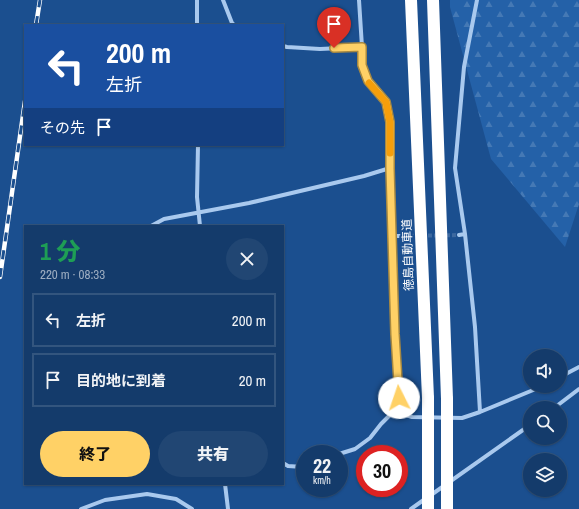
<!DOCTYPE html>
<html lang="ja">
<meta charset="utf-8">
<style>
:root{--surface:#143b6b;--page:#214673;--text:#f1f3f6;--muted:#9dadc1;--line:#33557e;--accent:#ffd166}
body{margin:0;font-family:"Archivo Narrow","Noto Sans JP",sans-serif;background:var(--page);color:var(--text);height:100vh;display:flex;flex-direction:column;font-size:15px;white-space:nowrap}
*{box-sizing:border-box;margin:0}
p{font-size:13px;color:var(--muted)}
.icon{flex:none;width:22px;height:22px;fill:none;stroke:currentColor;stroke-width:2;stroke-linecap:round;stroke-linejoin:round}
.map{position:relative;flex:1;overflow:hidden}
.details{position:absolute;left:24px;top:225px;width:260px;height:260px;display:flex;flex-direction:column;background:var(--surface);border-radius:0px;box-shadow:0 1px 3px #0004,0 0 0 1px var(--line)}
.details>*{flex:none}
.banner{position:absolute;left:24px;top:24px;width:260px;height:122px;border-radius:0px;box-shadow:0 1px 3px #0004,0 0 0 1px var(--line);background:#1a4fa0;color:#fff;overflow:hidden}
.buttons{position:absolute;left:523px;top:349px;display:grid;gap:8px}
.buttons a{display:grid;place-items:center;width:44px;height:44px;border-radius:50%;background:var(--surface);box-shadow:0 1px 3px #0004,0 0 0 1px var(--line);font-size:20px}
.speed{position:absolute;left:296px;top:445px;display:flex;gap:8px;font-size:20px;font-weight:700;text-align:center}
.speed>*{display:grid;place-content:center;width:52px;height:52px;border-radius:50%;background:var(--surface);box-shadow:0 1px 3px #0004,0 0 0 1px var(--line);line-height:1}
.speed small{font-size:10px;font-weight:400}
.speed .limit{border:6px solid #d22;background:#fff;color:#111}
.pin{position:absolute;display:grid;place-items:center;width:34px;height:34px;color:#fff;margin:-41px -17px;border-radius:50% 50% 50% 0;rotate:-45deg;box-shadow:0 0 4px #0007}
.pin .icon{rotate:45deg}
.me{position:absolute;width:44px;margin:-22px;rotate:356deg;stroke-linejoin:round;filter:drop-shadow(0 0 3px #0008)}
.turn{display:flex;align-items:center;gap:14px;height:84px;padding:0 16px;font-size:18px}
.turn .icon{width:52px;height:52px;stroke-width:2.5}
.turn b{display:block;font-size:28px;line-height:34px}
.then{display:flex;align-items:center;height:38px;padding:0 16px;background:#0003;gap:8px;font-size:15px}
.round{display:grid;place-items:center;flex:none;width:42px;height:42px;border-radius:21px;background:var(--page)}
.headline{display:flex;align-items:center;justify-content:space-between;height:68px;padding:0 16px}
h1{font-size:24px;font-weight:800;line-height:30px;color:#1e9e55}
.button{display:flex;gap:8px;margin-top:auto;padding:8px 16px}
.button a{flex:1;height:46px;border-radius:24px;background:var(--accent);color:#111;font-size:16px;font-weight:800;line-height:46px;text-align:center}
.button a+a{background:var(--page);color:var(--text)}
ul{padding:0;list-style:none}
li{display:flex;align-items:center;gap:12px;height:54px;margin:0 8px 6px;padding:0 8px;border:2px solid var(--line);border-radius:0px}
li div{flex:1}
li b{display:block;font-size:15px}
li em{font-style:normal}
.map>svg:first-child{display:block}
.forest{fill:url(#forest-firs)}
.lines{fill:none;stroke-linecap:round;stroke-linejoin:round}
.street-tunnel{stroke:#3d69a0;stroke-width:4;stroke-dasharray:4 2;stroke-linecap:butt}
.street{stroke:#a9c9ee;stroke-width:4}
.highway{stroke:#fff;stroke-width:12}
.rail-casing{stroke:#fff;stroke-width:4.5}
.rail{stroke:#1b4f8f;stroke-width:3;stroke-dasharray:9;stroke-linecap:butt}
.highway-bridge{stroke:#fff;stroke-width:12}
.route-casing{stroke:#a68842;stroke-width:10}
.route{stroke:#ffd166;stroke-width:7}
.slow{stroke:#f59e0b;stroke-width:7}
.labels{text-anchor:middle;stroke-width:4;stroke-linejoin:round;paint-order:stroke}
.street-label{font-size:12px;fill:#fff;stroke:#1b4f8f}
</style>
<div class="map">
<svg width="579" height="509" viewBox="0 0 579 509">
<defs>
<pattern id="forest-firs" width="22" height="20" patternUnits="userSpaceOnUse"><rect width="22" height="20" fill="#2461a8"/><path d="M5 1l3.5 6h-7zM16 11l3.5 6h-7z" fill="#4579b5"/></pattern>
</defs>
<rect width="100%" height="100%" fill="#1b4f8f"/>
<path class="forest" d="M 450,0 L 579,0 L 579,204 L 565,247 L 491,159 L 450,7 Z"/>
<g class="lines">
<path class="street-tunnel" d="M 404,236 L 459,235"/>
<path class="street" d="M 197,0 L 197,25
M 223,0 L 232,23 L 234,25
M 477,0 L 464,67 L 455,168 L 465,234 L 475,327 L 480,412
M 283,46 L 287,47 L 320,49 L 362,47
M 198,145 L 197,197 L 200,226
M 151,226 L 164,219 L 249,203 L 364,176 L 390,168
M 459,235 L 465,234
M 392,236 L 404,236
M 560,377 L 579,367
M 554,408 L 579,389
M 394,411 L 412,417 L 462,418 L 480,412 L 543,386
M 339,454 L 355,449 L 370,438 L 381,424 L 394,411 L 399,398 L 395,334 L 392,236 L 390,168 L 391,123 L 385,102 L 368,81 L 362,65 L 362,47 L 359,0
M 283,463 L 288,466 L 303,467 L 305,466
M 225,484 L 228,509
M 431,495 L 530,425
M 81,509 L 105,500 L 147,494 L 176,499 L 192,509
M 411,509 L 425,499"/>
<path class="highway" d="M 411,0 L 428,398
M 433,0 L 447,399"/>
<g class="rail-casing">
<path id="rail" d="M 36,25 L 40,0
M 0,277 L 25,101"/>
</g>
<use href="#rail" class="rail"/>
<path class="highway-bridge" d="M 447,399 L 447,509
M 428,509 L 428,398"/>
</g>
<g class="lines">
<g class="route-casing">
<path id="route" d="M 334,48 L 362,47 L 362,65 L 368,81 L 386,102 L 390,122 L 390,168 L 392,236 L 395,334 L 399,398"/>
</g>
<use href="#route" class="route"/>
<path class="slow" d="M 369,83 L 386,102 L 390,122 L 390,153"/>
</g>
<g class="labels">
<g class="street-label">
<text transform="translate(408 255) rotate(-92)" y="4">徳島自動車道</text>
</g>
</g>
</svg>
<div class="buttons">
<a><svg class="icon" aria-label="sound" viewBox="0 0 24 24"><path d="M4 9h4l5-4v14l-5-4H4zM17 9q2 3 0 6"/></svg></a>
<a><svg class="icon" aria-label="search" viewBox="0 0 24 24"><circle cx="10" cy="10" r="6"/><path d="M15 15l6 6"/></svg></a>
<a><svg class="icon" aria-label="layers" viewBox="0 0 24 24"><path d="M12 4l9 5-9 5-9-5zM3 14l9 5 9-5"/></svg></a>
</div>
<div class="speed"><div>22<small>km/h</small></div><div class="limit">30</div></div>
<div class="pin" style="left:334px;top:48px;background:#d93025"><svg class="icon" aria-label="arrive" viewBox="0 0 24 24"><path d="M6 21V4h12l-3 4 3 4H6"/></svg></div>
<svg class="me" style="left:399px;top:398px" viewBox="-20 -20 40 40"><circle r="19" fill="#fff"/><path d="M0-13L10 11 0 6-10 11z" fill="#ffd166"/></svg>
<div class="banner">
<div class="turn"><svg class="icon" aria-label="left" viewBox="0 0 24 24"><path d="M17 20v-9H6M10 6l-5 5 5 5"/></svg><div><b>200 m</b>左折</div></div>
<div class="then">その先<svg class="icon" aria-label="arrive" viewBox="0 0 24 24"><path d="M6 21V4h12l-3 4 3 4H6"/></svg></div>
</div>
<section class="details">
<div class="headline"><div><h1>1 分</h1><p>220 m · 08:33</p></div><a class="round"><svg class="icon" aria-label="close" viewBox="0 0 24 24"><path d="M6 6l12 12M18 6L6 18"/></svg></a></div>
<ul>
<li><svg class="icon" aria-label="left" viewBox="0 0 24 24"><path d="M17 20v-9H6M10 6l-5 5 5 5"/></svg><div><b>左折</b></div><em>200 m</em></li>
<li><svg class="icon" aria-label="arrive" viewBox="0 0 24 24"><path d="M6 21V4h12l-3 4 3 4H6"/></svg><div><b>目的地に到着</b></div><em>20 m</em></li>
</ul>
<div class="button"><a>終了</a><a>共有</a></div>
</section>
</div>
